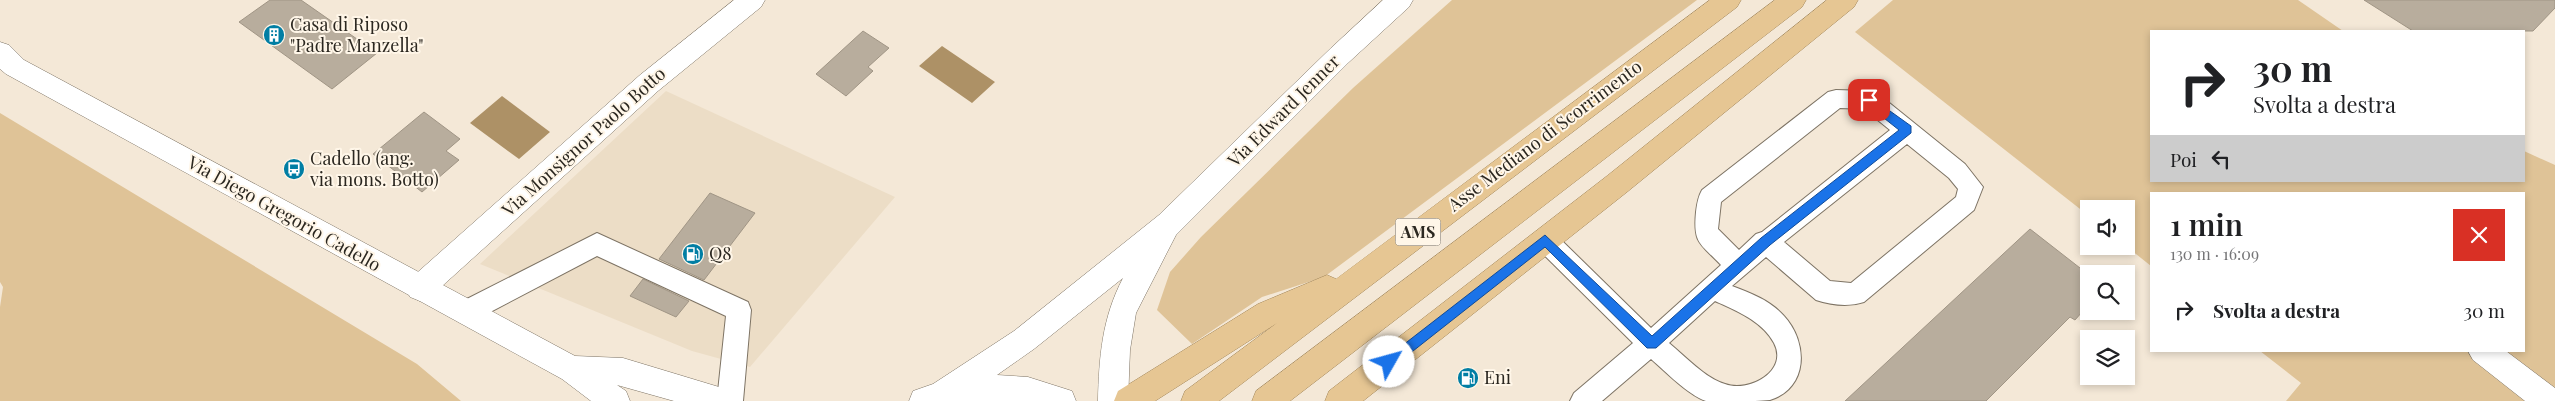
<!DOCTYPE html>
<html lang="it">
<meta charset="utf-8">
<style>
:root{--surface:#fff;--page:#f2f2f2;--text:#202124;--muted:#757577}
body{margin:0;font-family:"Playfair Display",serif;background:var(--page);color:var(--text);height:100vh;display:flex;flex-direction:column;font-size:19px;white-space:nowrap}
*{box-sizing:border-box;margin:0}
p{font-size:16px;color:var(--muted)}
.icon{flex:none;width:28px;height:28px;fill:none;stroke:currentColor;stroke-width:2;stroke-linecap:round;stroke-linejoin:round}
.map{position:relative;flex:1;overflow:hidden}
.side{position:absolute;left:2150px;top:192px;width:375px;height:160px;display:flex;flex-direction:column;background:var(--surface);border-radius:0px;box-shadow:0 2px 8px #0003}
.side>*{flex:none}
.guide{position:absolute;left:2150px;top:30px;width:375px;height:152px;border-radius:0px;box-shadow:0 2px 8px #0003;background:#fff;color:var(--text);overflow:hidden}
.buttons{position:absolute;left:2080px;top:200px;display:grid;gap:10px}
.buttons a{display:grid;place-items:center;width:55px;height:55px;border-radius:0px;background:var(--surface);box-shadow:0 2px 8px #0003;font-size:25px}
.pin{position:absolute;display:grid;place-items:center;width:42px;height:42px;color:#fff;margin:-21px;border-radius:10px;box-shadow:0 2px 8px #0006}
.me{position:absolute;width:55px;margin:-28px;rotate:52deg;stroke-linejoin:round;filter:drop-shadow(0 0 4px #0008)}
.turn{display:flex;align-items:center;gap:18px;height:105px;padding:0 20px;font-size:22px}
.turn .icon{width:65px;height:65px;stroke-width:2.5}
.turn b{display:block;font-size:35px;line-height:42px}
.then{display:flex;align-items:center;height:48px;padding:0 20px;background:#0003;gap:10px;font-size:19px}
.round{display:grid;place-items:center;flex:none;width:52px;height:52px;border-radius:0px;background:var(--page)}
.summary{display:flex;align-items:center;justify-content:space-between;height:85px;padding:0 20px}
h1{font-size:30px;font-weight:600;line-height:38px}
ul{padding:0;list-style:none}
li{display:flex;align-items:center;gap:15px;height:65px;padding:0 20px}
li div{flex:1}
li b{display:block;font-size:19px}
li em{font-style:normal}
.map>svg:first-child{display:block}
.built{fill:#ecddc6}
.green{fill:#dfc397}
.water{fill:#ad9166}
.building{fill:#b8ad9d;stroke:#a09585}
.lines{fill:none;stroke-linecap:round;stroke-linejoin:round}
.service-casing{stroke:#7d7364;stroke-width:2}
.minor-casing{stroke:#7d7364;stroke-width:1}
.tertiary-casing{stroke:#7d7364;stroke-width:1}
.trunk-casing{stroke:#a18559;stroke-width:1}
.service{fill:#fff;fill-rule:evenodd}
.minor{fill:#fff;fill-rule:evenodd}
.tertiary{fill:#fff;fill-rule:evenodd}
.trunk{fill:#e6c693;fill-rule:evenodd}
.route{fill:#1a73e8;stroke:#114b97}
.labels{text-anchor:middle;stroke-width:4;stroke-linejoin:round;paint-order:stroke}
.shield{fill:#fff6e8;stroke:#6b655c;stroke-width:1}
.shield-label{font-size:16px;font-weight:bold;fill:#2b2720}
.poi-label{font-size:18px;fill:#2b2720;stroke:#fff6e8;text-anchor:start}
.street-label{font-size:18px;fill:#2b2720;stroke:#fff6e8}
</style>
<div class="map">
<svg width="2555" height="401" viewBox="0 0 2555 401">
<rect width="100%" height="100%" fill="#f4e8d7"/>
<path class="built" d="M 666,91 L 895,197 L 750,367 L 692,351 L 480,264 Z"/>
<path class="green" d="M 1452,0 L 1697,0 L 1324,277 L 1262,297 L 1192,344 L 1157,310 L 1170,272 L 1201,237 L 1353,88 Z
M 1893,0 L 2298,0 L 2343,31 L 2151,31 L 2151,181 L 2524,181 L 2524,151 L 2555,165 L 2555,401 L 2286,401 L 2301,383 L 2260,351 L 2524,351 L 2524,194 L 2151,194 L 2151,266 L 2126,246 L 2126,209 L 2089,209 L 2089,216 L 1855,32 Z
M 0,113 L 417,364 L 461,401 L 0,401 L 0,307 L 3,287 L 0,282 Z"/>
<path class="water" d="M 942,46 L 995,82 L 972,103 L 919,66 Z
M 502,96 L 550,132 L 519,159 L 470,123 Z"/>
<path class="building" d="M 270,0 L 301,0 L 377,53 L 332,89 L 239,22 Z
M 2364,0 L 2555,0 L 2555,8 L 2533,31 L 2413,31 Z
M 863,31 L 889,48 L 868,67 L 873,71 L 846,96 L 816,74 Z
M 424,112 L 460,139 L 446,151 L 459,160 L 422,192 L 373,154 Z
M 710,193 L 755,213 L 704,280 L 659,259 Z
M 2030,229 L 2089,275 L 2089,304 L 2075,320 L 2070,317 L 1986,401 L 1845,401 Z
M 643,279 L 689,301 L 676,317 L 630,296 Z"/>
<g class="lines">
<g class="service-casing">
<path id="service" d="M 1836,90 L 1869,91 L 1877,93 L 1965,164 L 1983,187 L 1974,210 L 1864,302 C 1849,307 1831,305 1816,300 L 1766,257 L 1732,286 C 1751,293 1771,301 1784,316 C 1808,342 1809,388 1770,400 C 1761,401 1749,401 1740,401 C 1730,401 1715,401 1706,401 C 1688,395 1665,371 1651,359 L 1602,401 L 1570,401 L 1574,393 L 1633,343 L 1536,247 L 1533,240 L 1536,233 L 1545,229 L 1554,233 L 1651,328 L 1721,265 C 1700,243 1693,244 1696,212 C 1697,204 1698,197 1702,190 L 1828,92 ZM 1840,108 L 1864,109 L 1890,130 L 1762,232 L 1756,234 L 1739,250 L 1718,229 L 1721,202 ZM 1907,144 L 1949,178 L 1958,189 L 1956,197 L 1851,283 L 1830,281 L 1784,242 ZM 1715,301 C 1737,311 1762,321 1774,343 C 1789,371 1749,393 1725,384 C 1705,378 1686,357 1669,343 Z
M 597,233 L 748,302 L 751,310 L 743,401 L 717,401 L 726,316 L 597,256 L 475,320 L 466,323 L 457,320 L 454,312 L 457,304 Z"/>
</g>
<g class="minor-casing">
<path id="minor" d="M 734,0 L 765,0 L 761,7 L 658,91 L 430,297 L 420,301 L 410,297 L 406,288 L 410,279 L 640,75 Z
M 2468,351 L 2506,351 L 2555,388 L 2555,401 L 2525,401 L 2473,360 Z"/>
</g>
<g class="tertiary-casing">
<path id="tertiary" d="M 1383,0 L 1413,0 L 1409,7 L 1348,63 L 1176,235 L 1136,313 L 1130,350 L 1128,401 L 1098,401 C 1099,357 1102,318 1123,278 L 1034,349 L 997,375 L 1028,377 L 1072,391 L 1076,401 L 909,401 L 913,391 L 933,384 L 1014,331 L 1159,215 L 1330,49 Z
M 0,42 L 9,45 L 24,60 L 575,356 L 623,358 L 719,387 L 730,391 L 734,401 L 674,401 L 617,385 L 626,391 L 630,401 L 591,401 L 562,379 L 6,74 L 0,69 Z"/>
</g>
<g class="trunk-casing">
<path id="trunk" d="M 1710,0 L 1741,0 L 1737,7 L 1219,401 L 1181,401 L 1185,391 L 1277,323 L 1155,401 L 1114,401 L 1118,391 L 1258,304 L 1327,275 L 1336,279 Z
M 1775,0 L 1806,0 L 1802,7 L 1290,401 L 1252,401 L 1256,391 Z
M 1827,0 L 1858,0 L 1854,7 L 1627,192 L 1363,401 L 1325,401 L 1329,391 L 1607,176 Z"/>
</g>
<use href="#service" class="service"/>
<use href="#minor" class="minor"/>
<use href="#tertiary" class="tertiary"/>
<use href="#trunk" class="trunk"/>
</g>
<path class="route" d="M 1869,96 L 1911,126 L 1911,133 L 1770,245 L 1656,348 L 1647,348 L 1545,247 L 1394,366 L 1385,366 L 1385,359 L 1545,235 L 1652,336 L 1761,238 L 1899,130 L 1865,103 L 1863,100 Z"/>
<defs>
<g id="building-disc" transform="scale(1.125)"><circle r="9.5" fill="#017ea4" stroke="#fff6e8"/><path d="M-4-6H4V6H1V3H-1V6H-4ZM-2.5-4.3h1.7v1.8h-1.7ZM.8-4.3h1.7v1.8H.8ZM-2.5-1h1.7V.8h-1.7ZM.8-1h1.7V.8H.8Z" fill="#fff"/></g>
<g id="bus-disc" transform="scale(1.125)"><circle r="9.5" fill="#017ea4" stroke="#fff6e8"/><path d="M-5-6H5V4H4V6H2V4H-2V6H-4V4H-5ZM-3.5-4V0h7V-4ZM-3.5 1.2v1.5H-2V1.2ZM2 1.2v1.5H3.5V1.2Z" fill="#fff"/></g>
<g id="fuel-disc" transform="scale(1.125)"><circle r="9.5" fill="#017ea4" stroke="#fff6e8"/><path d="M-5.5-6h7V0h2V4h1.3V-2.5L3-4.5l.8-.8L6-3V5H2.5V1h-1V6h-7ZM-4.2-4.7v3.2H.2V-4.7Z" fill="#fff"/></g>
</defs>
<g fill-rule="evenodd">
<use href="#building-disc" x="274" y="35"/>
<use href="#bus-disc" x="294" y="169"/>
<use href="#fuel-disc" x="693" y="254"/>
<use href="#fuel-disc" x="1468" y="378"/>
</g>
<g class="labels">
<rect class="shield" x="1395.5" y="218.5" width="45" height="27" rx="4"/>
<g class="shield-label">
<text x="1418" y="238">AMS</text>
</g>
<g class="poi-label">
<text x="290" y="31">Casa di Riposo<tspan x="290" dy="21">"Padre Manzella"</tspan></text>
<text x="310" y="165">Cadello (ang.<tspan x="310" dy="21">via mons. Botto)</tspan></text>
<text x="709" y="260">Q8</text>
<text x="1484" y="384">Eni</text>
</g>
<g class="street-label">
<text transform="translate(1284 111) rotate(-45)" y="6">Via Edward Jenner</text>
<text transform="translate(1545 136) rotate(-37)" y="6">Asse Mediano di Scorrimento</text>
<text transform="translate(584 142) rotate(-42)" y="6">Via Monsignor Paolo Botto</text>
<text transform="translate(284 214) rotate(29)" y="6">Via Diego Gregorio Cadello</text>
</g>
</g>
</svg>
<div class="buttons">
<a><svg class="icon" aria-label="sound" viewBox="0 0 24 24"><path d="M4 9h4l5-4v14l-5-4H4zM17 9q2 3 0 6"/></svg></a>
<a><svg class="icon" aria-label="search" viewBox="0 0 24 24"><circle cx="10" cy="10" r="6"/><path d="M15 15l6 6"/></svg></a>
<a><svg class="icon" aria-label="layers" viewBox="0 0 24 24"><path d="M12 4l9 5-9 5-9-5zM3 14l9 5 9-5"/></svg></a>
</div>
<div class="pin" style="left:1869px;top:100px;background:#d93025"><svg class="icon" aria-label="arrive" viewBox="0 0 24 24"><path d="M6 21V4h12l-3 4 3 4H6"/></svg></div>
<svg class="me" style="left:1389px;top:362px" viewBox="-20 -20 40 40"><circle r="19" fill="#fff"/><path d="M0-13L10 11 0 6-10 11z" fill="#1a73e8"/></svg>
<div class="guide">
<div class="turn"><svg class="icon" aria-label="right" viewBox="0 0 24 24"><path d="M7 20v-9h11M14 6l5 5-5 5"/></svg><div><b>30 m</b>Svolta a destra</div></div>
<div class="then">Poi<svg class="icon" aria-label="left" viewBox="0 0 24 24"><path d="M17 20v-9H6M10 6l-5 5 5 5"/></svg></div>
</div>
<section class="side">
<div class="summary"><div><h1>1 min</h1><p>130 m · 16:09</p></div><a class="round" style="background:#d93025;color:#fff"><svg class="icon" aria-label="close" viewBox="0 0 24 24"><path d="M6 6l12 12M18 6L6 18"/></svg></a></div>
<ul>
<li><svg class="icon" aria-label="right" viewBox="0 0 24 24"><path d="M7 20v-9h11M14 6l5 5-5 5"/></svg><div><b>Svolta a destra</b></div><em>30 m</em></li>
</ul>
</section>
</div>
